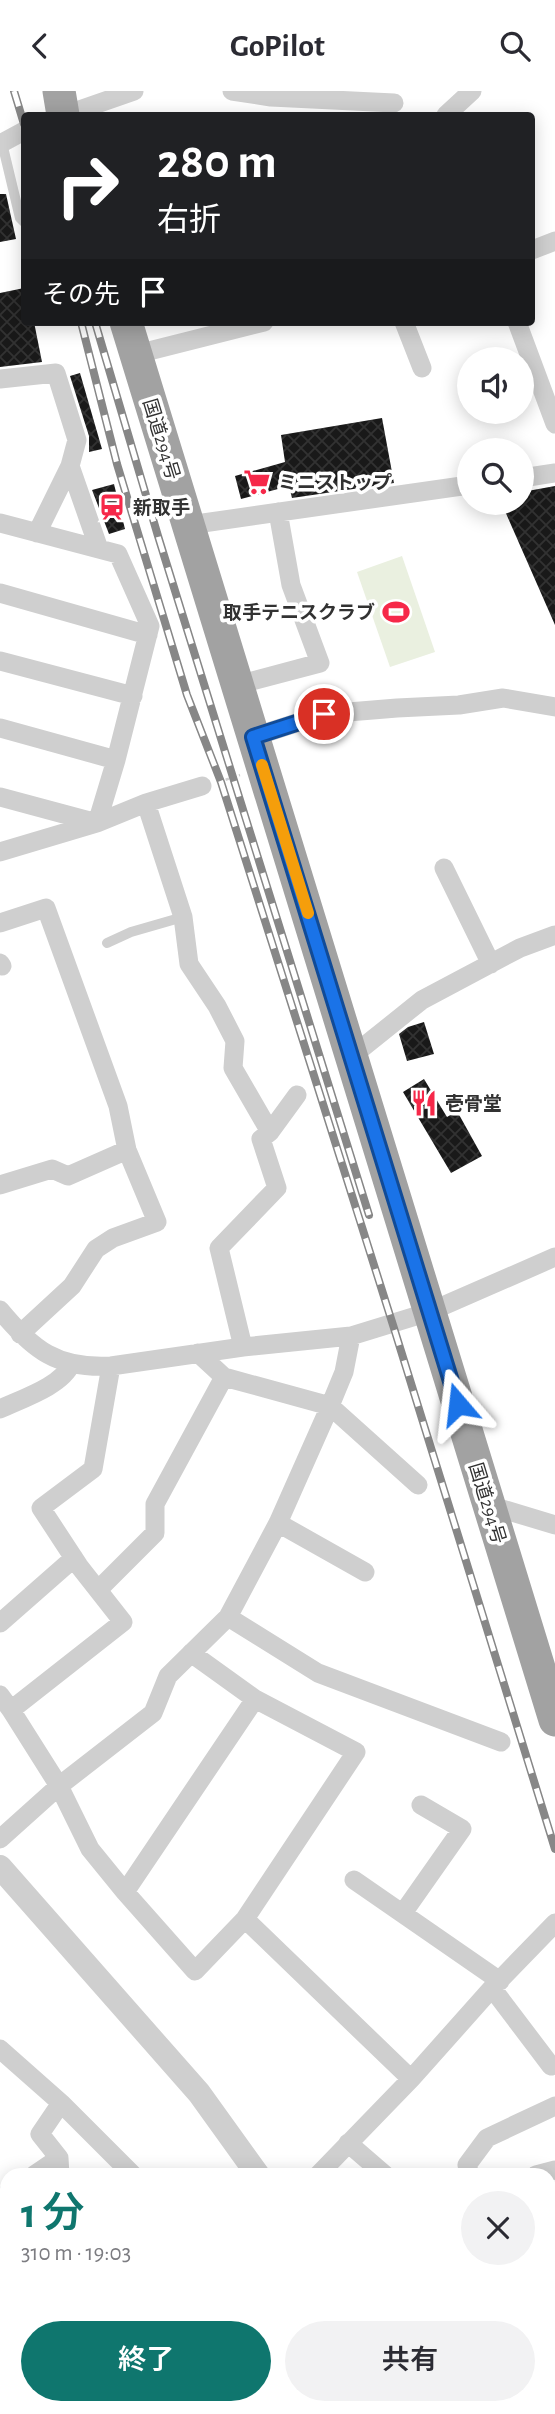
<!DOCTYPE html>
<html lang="ja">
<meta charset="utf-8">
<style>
:root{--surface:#fff;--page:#f2f2f3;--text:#2b2b33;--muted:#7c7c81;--accent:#0f766e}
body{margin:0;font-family:"Alegreya Sans","Noto Sans JP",sans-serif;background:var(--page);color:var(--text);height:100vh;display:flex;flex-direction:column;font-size:26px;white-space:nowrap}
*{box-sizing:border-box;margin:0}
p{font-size:23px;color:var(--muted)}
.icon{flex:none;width:38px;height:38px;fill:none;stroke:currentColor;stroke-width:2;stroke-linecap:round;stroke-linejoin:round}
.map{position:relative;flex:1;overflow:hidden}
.panel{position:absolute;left:0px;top:2077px;width:556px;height:247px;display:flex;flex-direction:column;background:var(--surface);border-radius:21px 21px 0 0;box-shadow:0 4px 18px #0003}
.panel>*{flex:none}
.hud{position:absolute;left:21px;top:21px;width:514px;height:214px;border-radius:7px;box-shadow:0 4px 18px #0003;background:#202124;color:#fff;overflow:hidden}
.tools{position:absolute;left:457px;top:256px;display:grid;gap:14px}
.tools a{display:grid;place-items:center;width:77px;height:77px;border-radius:50%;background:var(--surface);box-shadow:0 4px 18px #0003;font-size:35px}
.pin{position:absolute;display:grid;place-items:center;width:60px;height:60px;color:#fff;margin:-30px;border:4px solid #fff;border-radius:50%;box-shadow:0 2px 7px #0007}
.me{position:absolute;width:77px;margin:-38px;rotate:343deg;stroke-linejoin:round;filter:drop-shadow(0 0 5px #0008)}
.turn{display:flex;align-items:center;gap:24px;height:147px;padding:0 21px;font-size:32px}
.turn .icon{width:91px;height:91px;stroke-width:2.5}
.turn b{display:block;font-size:49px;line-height:60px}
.then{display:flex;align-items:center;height:66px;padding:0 21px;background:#0003;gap:14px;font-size:26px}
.round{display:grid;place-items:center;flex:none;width:74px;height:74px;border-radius:37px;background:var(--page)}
.overview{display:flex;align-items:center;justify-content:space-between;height:119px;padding:0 21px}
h1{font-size:42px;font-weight:600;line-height:52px;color:var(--accent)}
.primary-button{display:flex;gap:14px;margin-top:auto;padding:14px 21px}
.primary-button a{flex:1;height:80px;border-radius:42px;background:var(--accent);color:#fff;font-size:28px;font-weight:600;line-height:80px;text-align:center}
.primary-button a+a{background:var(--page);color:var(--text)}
header{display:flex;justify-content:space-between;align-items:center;height:91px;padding:0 21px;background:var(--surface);font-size:32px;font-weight:600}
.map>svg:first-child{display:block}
.pitch{fill:#eaf0e0}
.building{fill:url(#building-cross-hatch)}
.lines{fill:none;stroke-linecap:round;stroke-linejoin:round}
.path{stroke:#cfcfcf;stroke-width:2.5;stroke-dasharray:3.5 3.5;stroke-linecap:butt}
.service{stroke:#cfcfcf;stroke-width:10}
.minor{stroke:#cfcfcf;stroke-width:19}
.tertiary{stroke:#cfcfcf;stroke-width:24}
.trunk{stroke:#a2a2a2;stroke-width:33}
.rail-casing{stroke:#878787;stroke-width:8}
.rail{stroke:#fff;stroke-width:5;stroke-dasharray:16;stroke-linecap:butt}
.route-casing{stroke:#114b97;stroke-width:18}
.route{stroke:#1a73e8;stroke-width:12}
.slow{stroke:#f59e0b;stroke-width:12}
.labels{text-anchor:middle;stroke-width:7;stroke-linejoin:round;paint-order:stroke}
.street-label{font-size:19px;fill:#323232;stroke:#fff}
.poi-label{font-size:19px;font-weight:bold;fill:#323232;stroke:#fff;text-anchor:start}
</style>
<header><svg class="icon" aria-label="back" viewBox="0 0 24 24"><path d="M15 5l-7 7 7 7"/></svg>GoPilot<svg class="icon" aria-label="search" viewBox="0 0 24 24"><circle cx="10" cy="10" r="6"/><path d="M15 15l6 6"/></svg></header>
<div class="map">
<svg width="555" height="2323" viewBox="0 0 555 2323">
<defs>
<pattern id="building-cross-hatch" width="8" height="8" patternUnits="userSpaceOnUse" patternTransform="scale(1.75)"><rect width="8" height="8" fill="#191919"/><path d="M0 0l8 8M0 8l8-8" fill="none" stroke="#323232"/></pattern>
</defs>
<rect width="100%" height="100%" fill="#fff"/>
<path class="pitch" d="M 402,465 L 435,561 L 390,576 L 357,481 Z"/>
<path class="building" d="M 0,103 L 6,103 L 16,148 L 0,151 Z
M 24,197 L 24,231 L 34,231 L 42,271 L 0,276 L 0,202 Z
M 80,282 L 102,358 L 89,361 L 89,345 L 70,285 Z
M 382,327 L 394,392 L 292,407 L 289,395 L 241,408 L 235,385 L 285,371 L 281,344 Z
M 114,393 L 125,438 L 109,443 L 92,399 Z
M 555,395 L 555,534 L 501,411 L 522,411 L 522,401 Z
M 424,931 L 434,963 L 407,970 L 399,943 L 408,936 Z
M 424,988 L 447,1026 L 457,1020 L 482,1065 L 451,1082 L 403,1001 Z"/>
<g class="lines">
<path class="path" d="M 219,691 L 240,684"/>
<path class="service" d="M 2,52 L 20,127 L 24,131
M 107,852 L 131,841 L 183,826"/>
<path class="minor" d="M 232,0 L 271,6 L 394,12
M 65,24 L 134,0
M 446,24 L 472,0
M 0,53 L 24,40
M 532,159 L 555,150
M 404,231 L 422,277
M 517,231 L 555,333
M 137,263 L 264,231
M 0,288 L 56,282 L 77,349 L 70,375 L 99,458
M 522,387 L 555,382
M 0,432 L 118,463 L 150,535 L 116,669 L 97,732 L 0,761
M 189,434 L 469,394
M 37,442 L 70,375
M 0,502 L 148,544
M 0,570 L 133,605
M 237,594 L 320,572 L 291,494 L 278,421
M 0,637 L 116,669
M 253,646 L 324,623 L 397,617 L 459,614 L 503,607 L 555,616
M 0,706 L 97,732 L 146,712 L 202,695
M 146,712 L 183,826 L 189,873 L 217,915 L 235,950 L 233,977 L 270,1041
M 444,777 L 491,873
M 0,832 L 46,817 L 118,1015 L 127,1059 L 157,1131 L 113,1147 L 96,1158 L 72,1195 L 20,1243
M 0,872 L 2,875
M 352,965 L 422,909 L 520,857 L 555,844
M 0,1094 L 52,1078 L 68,1085 L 127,1059
M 0,1219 C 33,1259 57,1278 111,1275 L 243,1256 L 351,1245 L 429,1221 L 555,1166
M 243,1256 L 219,1157 L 277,1097 L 261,1048 L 270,1041 L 297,1004
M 111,1275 L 93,1378 L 41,1417 L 79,1475 L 123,1531 L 11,1619 L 59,1695 L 90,1758 L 125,1801 L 195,1880 L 245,1828
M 224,1286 L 330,1315 L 418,1394
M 0,1318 C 21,1308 62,1295 71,1273
M 489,1414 L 555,1434
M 278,1432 L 365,1481
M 98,1499 L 155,1442 L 155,1413 L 224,1286 L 198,1262
M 228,1526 L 318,1582 L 501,1651
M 0,1532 L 74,1467
M 191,1562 L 255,1608 L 356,1661 L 245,1828 L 411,1988
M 0,1604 L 11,1619
M 0,1748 L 59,1695 L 153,1622 L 168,1585 L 228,1526 L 278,1432 L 330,1315 L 344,1281 L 351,1245
M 354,1789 L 500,1890
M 125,1801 L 255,1608
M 403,1822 L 462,1738 L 421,1714
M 492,1897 L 551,1975
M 0,1958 L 61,2012 L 133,2084
M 348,2052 L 385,2084
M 34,2084 L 59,2067
M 60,2084 L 59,2067 L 40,2043 L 61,2012
M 318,2084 L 411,1988 L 492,1897 L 555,1832
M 470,2084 L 467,2074 L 487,2047 L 555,2015
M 536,2084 L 555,2079
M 0,2107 L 7,2103
M 550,2200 L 555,2221
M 0,2222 L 7,2212
M 550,2291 L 555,2289
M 256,2317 L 258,2317
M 480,2317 L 481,2323
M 84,2323 L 91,2317
M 142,2323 L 144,2317"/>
<path class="tertiary" d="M 0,1776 L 199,2002 L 258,2084
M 367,2317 L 369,2323"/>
<path class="trunk" d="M 59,0 L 63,24
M 126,231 L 555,1629"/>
<g class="rail-casing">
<path id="rail" d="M 14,0 L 24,33
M 81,231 L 117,373 L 187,604 L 221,691 L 393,1234 L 555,1758
M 95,231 L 158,445 L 369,1124"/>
</g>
<use href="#rail" class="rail"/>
</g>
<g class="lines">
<g class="route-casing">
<path id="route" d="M 324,623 L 253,646 L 458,1313"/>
</g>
<use href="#route" class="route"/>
<path class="slow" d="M 262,674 L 308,822"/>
</g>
<defs>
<g id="supermarket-bare" transform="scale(2.1)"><path d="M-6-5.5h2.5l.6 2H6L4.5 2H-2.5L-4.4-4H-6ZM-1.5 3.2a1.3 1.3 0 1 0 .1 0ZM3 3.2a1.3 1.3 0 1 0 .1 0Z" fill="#f62849" stroke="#fff" stroke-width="2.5" paint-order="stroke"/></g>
<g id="station-bare" transform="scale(2.1)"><path d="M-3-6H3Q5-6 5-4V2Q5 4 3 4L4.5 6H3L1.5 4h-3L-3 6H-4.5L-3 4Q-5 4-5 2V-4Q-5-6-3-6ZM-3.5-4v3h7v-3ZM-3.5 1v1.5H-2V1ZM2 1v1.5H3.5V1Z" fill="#f62849" stroke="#fff" stroke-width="2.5" paint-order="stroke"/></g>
<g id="stadium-bare" transform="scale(2.1)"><path d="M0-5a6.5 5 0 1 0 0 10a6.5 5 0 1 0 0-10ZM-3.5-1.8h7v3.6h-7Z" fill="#f62849" stroke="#fff" stroke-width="2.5" paint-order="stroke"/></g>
<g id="restaurant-bare" transform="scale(2.1)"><path d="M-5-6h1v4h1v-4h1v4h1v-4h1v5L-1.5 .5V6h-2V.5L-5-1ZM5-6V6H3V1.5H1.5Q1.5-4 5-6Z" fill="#f62849" stroke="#fff" stroke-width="2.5" paint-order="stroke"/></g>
</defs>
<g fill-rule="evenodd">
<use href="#supermarket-bare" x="257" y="391"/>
<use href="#station-bare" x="112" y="416"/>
<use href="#stadium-bare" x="396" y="521"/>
<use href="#restaurant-bare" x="424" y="1012"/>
</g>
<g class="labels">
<g class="street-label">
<text transform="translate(162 348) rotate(73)" y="7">国道294号</text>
<text transform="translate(488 1412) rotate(73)" y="7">国道294号</text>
</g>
<g class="poi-label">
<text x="278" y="398">ミニストップ</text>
<text x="133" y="423">新取手</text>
<text x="375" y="528" text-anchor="end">取手テニスクラブ</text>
<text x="445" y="1019">壱骨堂</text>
</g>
</g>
</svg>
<div class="tools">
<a><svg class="icon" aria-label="sound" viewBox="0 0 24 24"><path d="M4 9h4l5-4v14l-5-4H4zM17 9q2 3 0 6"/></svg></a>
<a><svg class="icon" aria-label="search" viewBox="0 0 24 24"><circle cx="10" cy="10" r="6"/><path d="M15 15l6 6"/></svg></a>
</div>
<div class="pin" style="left:324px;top:623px;background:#d93025"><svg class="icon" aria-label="arrive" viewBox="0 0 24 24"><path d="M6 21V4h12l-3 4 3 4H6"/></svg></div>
<svg class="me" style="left:458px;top:1313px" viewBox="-20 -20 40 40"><path d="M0-17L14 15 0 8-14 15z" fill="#1a73e8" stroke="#fff" stroke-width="4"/></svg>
<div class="hud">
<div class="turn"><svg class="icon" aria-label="right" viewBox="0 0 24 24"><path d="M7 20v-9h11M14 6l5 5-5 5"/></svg><div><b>280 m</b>右折</div></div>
<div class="then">その先<svg class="icon" aria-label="arrive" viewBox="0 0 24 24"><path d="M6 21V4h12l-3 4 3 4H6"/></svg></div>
</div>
<section class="panel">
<div class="overview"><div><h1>1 分</h1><p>310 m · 19:03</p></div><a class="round"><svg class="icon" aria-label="close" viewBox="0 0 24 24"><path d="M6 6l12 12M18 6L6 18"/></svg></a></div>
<div class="primary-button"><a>終了</a><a>共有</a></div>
</section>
</div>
